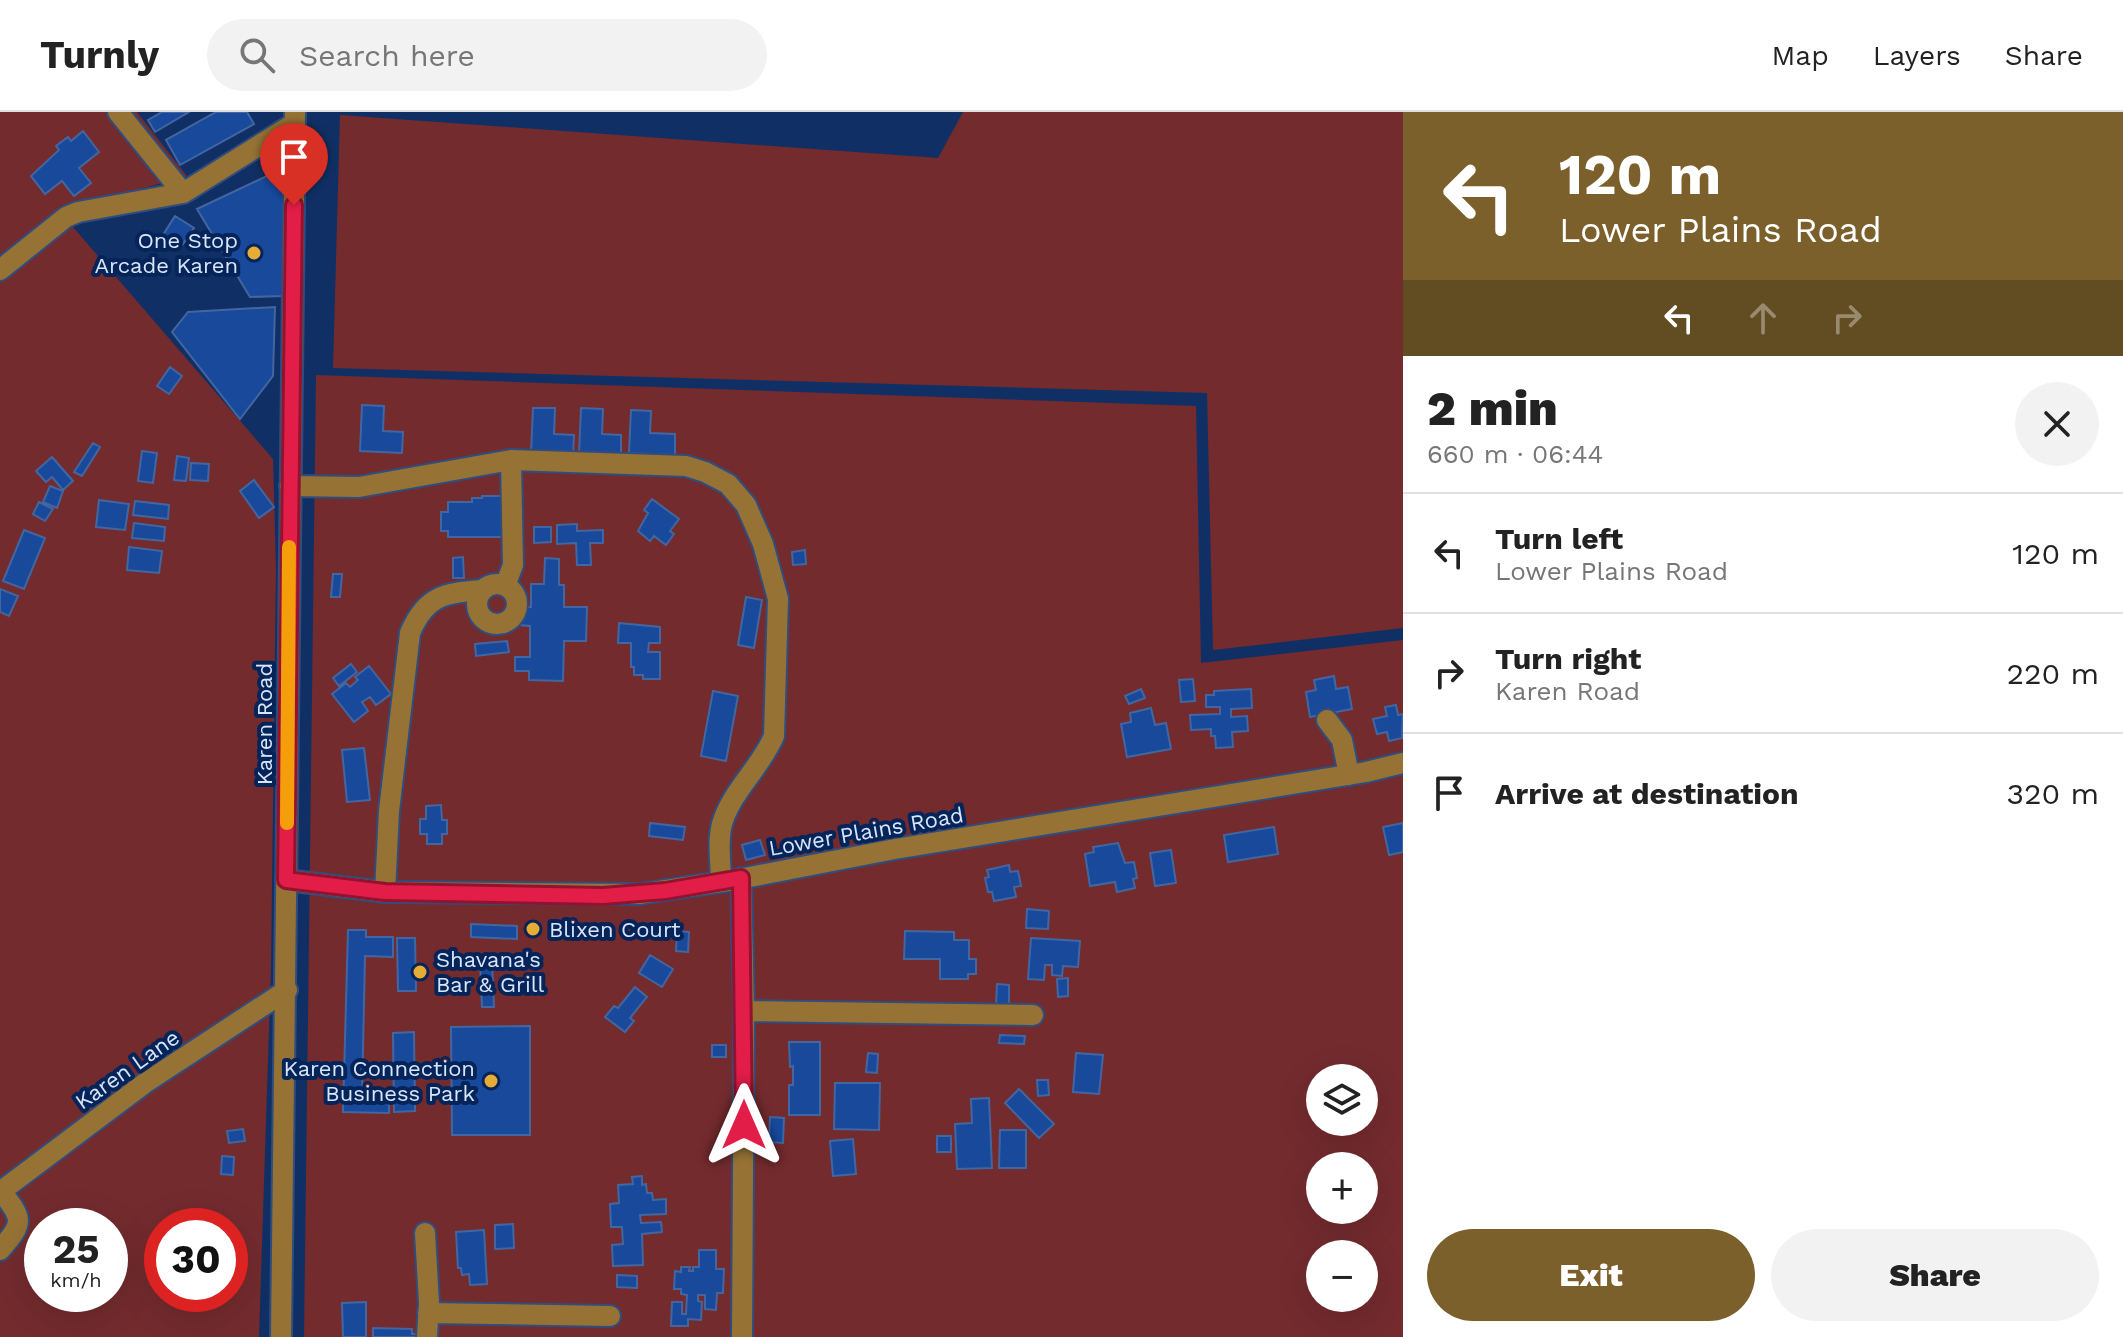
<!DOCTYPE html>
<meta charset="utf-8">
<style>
:root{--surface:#fff;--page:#f2f2f2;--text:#222;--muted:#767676;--line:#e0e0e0;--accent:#7b602b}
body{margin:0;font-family:"Work Sans",sans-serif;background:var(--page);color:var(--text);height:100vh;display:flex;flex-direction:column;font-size:30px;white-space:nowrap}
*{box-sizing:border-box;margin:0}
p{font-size:26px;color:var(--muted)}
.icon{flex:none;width:44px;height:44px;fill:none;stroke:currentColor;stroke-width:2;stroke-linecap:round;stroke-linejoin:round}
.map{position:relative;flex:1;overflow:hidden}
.sheet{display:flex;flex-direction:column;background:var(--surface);width:720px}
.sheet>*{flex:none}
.hud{background:#7b602b;color:#fff;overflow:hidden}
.fabs{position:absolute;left:1306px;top:952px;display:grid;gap:16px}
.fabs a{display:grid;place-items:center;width:72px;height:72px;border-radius:50%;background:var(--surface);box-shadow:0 8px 32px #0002;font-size:40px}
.speed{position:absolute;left:24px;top:1096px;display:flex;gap:16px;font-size:40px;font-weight:700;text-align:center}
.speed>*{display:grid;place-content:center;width:104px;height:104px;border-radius:50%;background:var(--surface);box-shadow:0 8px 32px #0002;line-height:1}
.speed small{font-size:20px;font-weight:400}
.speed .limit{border:12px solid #d22;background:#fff;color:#111}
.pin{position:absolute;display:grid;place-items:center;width:68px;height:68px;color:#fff;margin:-82px -34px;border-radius:50% 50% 50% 0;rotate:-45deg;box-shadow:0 0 8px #0007}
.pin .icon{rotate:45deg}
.me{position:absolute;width:88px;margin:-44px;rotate:0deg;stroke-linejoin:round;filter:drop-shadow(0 0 6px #0008)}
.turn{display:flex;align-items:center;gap:28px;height:168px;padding:0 24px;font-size:36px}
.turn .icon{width:104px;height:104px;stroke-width:2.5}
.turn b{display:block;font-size:56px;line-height:68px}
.lanes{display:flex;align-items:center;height:76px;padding:0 24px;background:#0003;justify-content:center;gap:40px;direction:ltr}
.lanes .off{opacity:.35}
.round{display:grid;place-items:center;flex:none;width:84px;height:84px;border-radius:42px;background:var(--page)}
.overview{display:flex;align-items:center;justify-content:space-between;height:136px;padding:0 24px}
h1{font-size:48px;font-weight:800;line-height:60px}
.cta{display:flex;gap:16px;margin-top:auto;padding:16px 24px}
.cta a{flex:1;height:92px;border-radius:48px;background:var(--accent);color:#fff;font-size:32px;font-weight:800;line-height:92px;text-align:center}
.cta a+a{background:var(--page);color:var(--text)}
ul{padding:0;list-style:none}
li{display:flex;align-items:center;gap:24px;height:120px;padding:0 24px;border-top:2px solid var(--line)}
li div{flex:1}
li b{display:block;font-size:30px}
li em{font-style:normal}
header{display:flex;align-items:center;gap:48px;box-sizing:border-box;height:112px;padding:0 40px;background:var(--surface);border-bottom:2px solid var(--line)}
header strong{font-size:38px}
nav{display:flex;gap:44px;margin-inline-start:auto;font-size:28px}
.search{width:560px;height:72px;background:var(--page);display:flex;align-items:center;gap:20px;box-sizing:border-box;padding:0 28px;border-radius:44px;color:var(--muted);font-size:30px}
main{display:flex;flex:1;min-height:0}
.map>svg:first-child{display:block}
.green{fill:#732b2e;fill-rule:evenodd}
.building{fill:#18499b;stroke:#4366a1;stroke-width:2}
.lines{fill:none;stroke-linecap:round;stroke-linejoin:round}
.minor-casing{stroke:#304d7d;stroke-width:24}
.minor{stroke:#967334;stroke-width:20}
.route-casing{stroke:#92132f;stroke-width:20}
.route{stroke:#e11d48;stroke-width:14}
.slow{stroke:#f59e0b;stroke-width:14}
.poi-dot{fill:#e7ac36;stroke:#05255a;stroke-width:3}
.labels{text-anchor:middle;stroke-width:8;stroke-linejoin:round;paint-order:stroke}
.poi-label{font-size:22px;fill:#d9e5f9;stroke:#05255a;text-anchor:end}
.street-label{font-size:22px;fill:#d9e5f9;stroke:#05255a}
</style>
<header>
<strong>Turnly</strong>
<div class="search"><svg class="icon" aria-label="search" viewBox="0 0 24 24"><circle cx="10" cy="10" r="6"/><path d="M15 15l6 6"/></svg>Search here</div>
<nav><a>Map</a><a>Layers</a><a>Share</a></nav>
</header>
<main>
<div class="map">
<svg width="1403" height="1225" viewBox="0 0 1403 1225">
<rect width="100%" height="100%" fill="#103065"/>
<path class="green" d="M 0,0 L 137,0 L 187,64 L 60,100 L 273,347 L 276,457 L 271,855 L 259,1225 L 0,1225 ZM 42,1114 L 110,1114 L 110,1182 L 42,1182 ZM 162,1114 L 230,1114 L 230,1182 L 162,1182 Z
M 963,0 L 1403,0 L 1403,516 L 1213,538 L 1207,281 L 333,256 L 340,3 L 938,46 Z
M 316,263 L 1196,294 L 1201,551 L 1403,528 L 1403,1225 L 304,1225 ZM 1320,966 L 1364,966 L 1364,1010 L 1320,1010 ZM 1320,1054 L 1364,1054 L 1364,1098 L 1320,1098 ZM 1320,1142 L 1364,1142 L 1364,1186 L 1320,1186 Z"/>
<path class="building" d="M 162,0 L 189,0 L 155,20 L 148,8 Z
M 216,0 L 247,0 L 254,12 L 180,53 L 166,28 Z
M 83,19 L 99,40 L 79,56 L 91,71 L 74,84 L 62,69 L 45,82 L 31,64 L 59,38 L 56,34 L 68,25 L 71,29 Z
M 288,54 L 282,184 L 250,185 L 197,97 Z
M 175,104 L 194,116 L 181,135 L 163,123 Z
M 275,195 L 273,264 L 240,307 L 172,220 L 188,200 Z
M 170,255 L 182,264 L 169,282 L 157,274 Z
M 362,293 L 384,294 L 383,319 L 403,320 L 402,341 L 360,339 Z
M 533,296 L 555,296 L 554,322 L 574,323 L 573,344 L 531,342 Z
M 581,296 L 603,297 L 602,322 L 621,323 L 621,344 L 579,342 Z
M 631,298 L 651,299 L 650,321 L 675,322 L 675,343 L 629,341 Z
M 93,331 L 100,335 L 82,364 L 74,360 Z
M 142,339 L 157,341 L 153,371 L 138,369 Z
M 177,344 L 189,346 L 186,369 L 174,368 Z
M 52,345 L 73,369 L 63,378 L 52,365 L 46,370 L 36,359 Z
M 191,351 L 209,352 L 208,369 L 190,368 Z
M 254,368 L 274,395 L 259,406 L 240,379 Z
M 50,374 L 63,379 L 57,396 L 43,390 Z
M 482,384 L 505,384 L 505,425 L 448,425 L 448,419 L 441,419 L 441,400 L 448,400 L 448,390 L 472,390 L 472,386 L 482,386 Z
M 652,387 L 679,407 L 670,419 L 674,422 L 666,433 L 654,424 L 650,429 L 638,419 L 648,401 L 644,398 Z
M 99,388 L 129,392 L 125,418 L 96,415 Z
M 135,389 L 169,393 L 168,407 L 133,403 Z
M 39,390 L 53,397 L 45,409 L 33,402 Z
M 134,411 L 165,415 L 164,429 L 132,426 Z
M 577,412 L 577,419 L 603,418 L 603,431 L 590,431 L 591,453 L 577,453 L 576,431 L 557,432 L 557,413 Z
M 534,415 L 551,415 L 551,430 L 534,431 Z
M 24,418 L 45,426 L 24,477 L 3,469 Z
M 129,435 L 162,439 L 159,461 L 127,458 Z
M 805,438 L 806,452 L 793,453 L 792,440 Z
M 463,445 L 464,466 L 453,466 L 453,446 Z
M 545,446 L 559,447 L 559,473 L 564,473 L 564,495 L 587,495 L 586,529 L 564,529 L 563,569 L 529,568 L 529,559 L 515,559 L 515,545 L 530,545 L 530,514 L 519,513 L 520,495 L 531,495 L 531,472 L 544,472 Z
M 333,462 L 342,462 L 340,485 L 331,485 Z
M 0,477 L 18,484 L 9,504 L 0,500 Z
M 746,485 L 762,488 L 754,536 L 738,533 Z
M 619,511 L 660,515 L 660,531 L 649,531 L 648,540 L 660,540 L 660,567 L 643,567 L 643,563 L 634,563 L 634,555 L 631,555 L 631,531 L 618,531 Z
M 507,529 L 509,540 L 476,544 L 475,532 Z
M 351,552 L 357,560 L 339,574 L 333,566 Z
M 369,554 L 391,582 L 376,593 L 370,585 L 362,590 L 368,599 L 354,610 L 332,582 L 346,571 L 350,575 L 358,568 L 355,565 Z
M 1334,564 L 1336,577 L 1348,575 L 1352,597 L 1310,605 L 1306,580 L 1316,578 L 1314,568 Z
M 1193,567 L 1195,589 L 1181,590 L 1179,568 Z
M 1141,577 L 1145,586 L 1129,592 L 1125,584 Z
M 1251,577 L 1252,596 L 1231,597 L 1231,605 L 1247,604 L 1248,619 L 1232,620 L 1233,635 L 1216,636 L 1215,624 L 1211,624 L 1211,617 L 1191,618 L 1190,603 L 1220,602 L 1220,595 L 1206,595 L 1206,583 L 1214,583 L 1214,579 Z
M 713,579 L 738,584 L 726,649 L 701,644 Z
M 1396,593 L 1398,603 L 1403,602 L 1402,626 L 1389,629 L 1387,620 L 1377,622 L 1373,607 L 1387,604 L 1385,595 Z
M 1151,596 L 1155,613 L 1166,611 L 1171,637 L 1127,645 L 1121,612 L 1131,610 L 1130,601 Z
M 364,636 L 370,688 L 347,690 L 342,638 Z
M 441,693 L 442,708 L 447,708 L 447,722 L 442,722 L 442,732 L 427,732 L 427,722 L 420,722 L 420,707 L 426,707 L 426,694 Z
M 650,711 L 685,715 L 683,728 L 649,724 Z
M 1403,711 L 1403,740 L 1389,743 L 1383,715 Z
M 1274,715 L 1278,742 L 1228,750 L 1224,723 Z
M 760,728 L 765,743 L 746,748 L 742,733 Z
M 1118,731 L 1125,751 L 1134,750 L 1137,766 L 1133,767 L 1135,776 L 1117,780 L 1115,770 L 1090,774 L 1085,742 L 1094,740 L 1093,735 Z
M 1171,738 L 1176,771 L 1155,774 L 1150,741 Z
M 1009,753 L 1010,760 L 1018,759 L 1021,774 L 1014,775 L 1016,785 L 994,789 L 992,780 L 988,780 L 985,766 L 989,765 L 987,758 Z
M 1027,797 L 1049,799 L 1048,817 L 1026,816 Z
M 471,812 L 517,814 L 517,827 L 471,825 Z
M 348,818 L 366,818 L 366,825 L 393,825 L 393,845 L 365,844 L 362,983 L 389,983 L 389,1001 L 343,1000 Z
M 677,819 L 689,820 L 688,840 L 676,839 Z
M 905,819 L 954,820 L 954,828 L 969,828 L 969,847 L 976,847 L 976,862 L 968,862 L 968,867 L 940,867 L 940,847 L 904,847 Z
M 397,826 L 415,826 L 416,879 L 398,879 Z
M 1031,826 L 1080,829 L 1078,855 L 1063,854 L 1062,864 L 1052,863 L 1052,853 L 1045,853 L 1044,868 L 1028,867 Z
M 650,843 L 673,857 L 662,875 L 639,861 Z
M 480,850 L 492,850 L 494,895 L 482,895 Z
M 1068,866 L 1068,884 L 1058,885 L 1057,867 Z
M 997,872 L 1009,873 L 1009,894 L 996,893 Z
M 635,875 L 647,885 L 630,906 L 634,909 L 625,920 L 605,905 L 614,894 L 618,896 Z
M 530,914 L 530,1023 L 452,1023 L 451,915 Z
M 414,920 L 415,999 L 394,1000 L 393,921 Z
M 1000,923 L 1025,924 L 1024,932 L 999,931 Z
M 789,930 L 820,930 L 820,1003 L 789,1003 L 789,973 L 793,973 L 793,954 L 790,955 Z
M 712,933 L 726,933 L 726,945 L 712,945 Z
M 868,941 L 878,942 L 877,961 L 866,960 Z
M 1076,941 L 1103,943 L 1099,982 L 1073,980 Z
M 1037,968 L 1048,968 L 1049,983 L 1038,984 Z
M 835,971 L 880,971 L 879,1018 L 834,1017 Z
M 1019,977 L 1054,1012 L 1039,1026 L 1005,991 Z
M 989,986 L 992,1056 L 957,1057 L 955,1012 L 972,1011 L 971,987 Z
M 770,1005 L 784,1006 L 783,1031 L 769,1030 Z
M 243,1017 L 245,1029 L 229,1031 L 227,1019 Z
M 1000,1018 L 1026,1018 L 1026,1056 L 999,1056 Z
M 937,1024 L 951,1024 L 951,1040 L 937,1040 Z
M 853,1027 L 856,1062 L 833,1064 L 830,1029 Z
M 222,1044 L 234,1045 L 233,1063 L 221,1062 Z
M 642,1064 L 642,1073 L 646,1072 L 647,1081 L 652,1081 L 653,1088 L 666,1087 L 666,1102 L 640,1103 L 641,1111 L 661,1110 L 662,1120 L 642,1122 L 643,1153 L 613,1154 L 612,1133 L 623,1132 L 622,1115 L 611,1115 L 610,1092 L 619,1091 L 618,1073 L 633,1072 L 632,1065 Z
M 513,1112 L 514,1136 L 495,1137 L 495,1113 Z
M 484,1118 L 487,1172 L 470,1173 L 469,1162 L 462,1163 L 461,1156 L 458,1156 L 456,1120 Z
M 699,1138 L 716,1138 L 716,1157 L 724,1157 L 723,1181 L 717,1181 L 716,1198 L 705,1197 L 705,1183 L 698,1183 L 698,1189 L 702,1190 L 701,1208 L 688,1207 L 688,1214 L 671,1214 L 672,1190 L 682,1190 L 682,1202 L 686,1202 L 687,1183 L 681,1182 L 681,1177 L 674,1177 L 675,1159 L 681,1160 L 681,1155 L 690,1155 L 689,1159 L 693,1159 L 693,1155 L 699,1155 Z
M 617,1163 L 637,1164 L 637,1176 L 617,1175 Z
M 366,1190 L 366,1225 L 343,1225 L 342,1191 Z
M 373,1216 L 412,1217 L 412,1222 L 424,1222 L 424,1225 L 373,1225 Z"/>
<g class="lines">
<g class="minor-casing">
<path id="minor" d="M 118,0 L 183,81
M 0,158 L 66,105 L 78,100 L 183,81 L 295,11
M 290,374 L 359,375 L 511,348 L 686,354 L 705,360 L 728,372 L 746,393 L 763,432 L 778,487 L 774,624 C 761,655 731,680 722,712 C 717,730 721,752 721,770
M477 492a20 20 0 1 1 40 0a20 20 0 1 1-40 0Z
M 505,474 L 513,453 L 511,348
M 1327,608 L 1342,628 L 1349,663
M 741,766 L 744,899 L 742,1225
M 286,768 L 385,780 L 639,782 L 734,768 L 895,737 L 1366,660 L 1403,651
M 385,780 L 389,699 L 410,521 C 426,483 445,481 482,478
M 744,899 L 1033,903
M 0,1078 C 23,1107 25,1110 0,1138
M 0,1080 L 145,971 L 287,878
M 425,1121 L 429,1191 L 427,1225
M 428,1201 L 610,1204
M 281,1225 L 295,0"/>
</g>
<use href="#minor" class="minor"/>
</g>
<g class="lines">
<g class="route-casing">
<path id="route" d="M 294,93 L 286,768 L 385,780 L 603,784 L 665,779 L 741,766 L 744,1013"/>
</g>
<use href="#route" class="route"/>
<path class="slow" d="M 287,711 L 289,435"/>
</g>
<g class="poi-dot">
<circle cx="254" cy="141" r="8"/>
<circle cx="533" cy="817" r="8"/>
<circle cx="420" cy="860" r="8"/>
<circle cx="491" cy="969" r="8"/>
</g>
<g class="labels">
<g class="poi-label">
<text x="238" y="136">One Stop<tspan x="238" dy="25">Arcade Karen</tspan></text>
<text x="549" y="825" text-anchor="start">Blixen Court</text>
<text x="436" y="855" text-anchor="start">Shavana's<tspan x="436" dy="25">Bar &amp; Grill</tspan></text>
<text x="475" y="964">Karen Connection<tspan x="475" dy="25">Business Park</tspan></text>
</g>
<g class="street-label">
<text transform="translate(264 612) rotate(-90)" y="8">Karen Road</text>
<text transform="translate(866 719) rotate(-10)" y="8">Lower Plains Road</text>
<text transform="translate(127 957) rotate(-35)" y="8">Karen Lane</text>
</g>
</g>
</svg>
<div class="fabs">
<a><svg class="icon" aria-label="layers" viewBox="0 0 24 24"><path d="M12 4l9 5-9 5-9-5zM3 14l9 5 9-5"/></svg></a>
<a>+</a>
<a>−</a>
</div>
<div class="speed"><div>25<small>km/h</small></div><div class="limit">30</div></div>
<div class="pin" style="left:294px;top:93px;background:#d93025"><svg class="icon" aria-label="arrive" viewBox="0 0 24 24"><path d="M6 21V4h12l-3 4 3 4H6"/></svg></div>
<svg class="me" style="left:744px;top:1013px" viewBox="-20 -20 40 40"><path d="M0-17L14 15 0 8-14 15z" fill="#e11d48" stroke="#fff" stroke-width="4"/></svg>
</div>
<section class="sheet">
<div class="hud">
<div class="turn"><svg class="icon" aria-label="left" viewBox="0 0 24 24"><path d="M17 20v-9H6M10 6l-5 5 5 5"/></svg><div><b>120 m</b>Lower Plains Road</div></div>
<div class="lanes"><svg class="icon" aria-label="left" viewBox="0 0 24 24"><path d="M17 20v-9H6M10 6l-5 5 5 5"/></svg><svg class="icon off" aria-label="ahead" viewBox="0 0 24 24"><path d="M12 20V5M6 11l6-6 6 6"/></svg><svg class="icon off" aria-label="right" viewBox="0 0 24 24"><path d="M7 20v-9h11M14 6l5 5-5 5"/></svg></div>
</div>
<div class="overview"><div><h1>2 min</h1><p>660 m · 06:44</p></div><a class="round"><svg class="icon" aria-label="close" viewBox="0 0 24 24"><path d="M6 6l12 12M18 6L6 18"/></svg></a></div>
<ul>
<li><svg class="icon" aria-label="left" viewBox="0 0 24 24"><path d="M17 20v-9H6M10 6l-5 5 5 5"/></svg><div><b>Turn left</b><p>Lower Plains Road</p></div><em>120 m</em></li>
<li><svg class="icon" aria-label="right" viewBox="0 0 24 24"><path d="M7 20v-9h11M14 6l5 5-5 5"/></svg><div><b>Turn right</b><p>Karen Road</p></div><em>220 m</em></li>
<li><svg class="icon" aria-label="arrive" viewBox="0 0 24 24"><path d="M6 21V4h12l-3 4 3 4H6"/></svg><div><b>Arrive at destination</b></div><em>320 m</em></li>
</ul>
<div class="cta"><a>Exit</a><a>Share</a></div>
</section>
</main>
